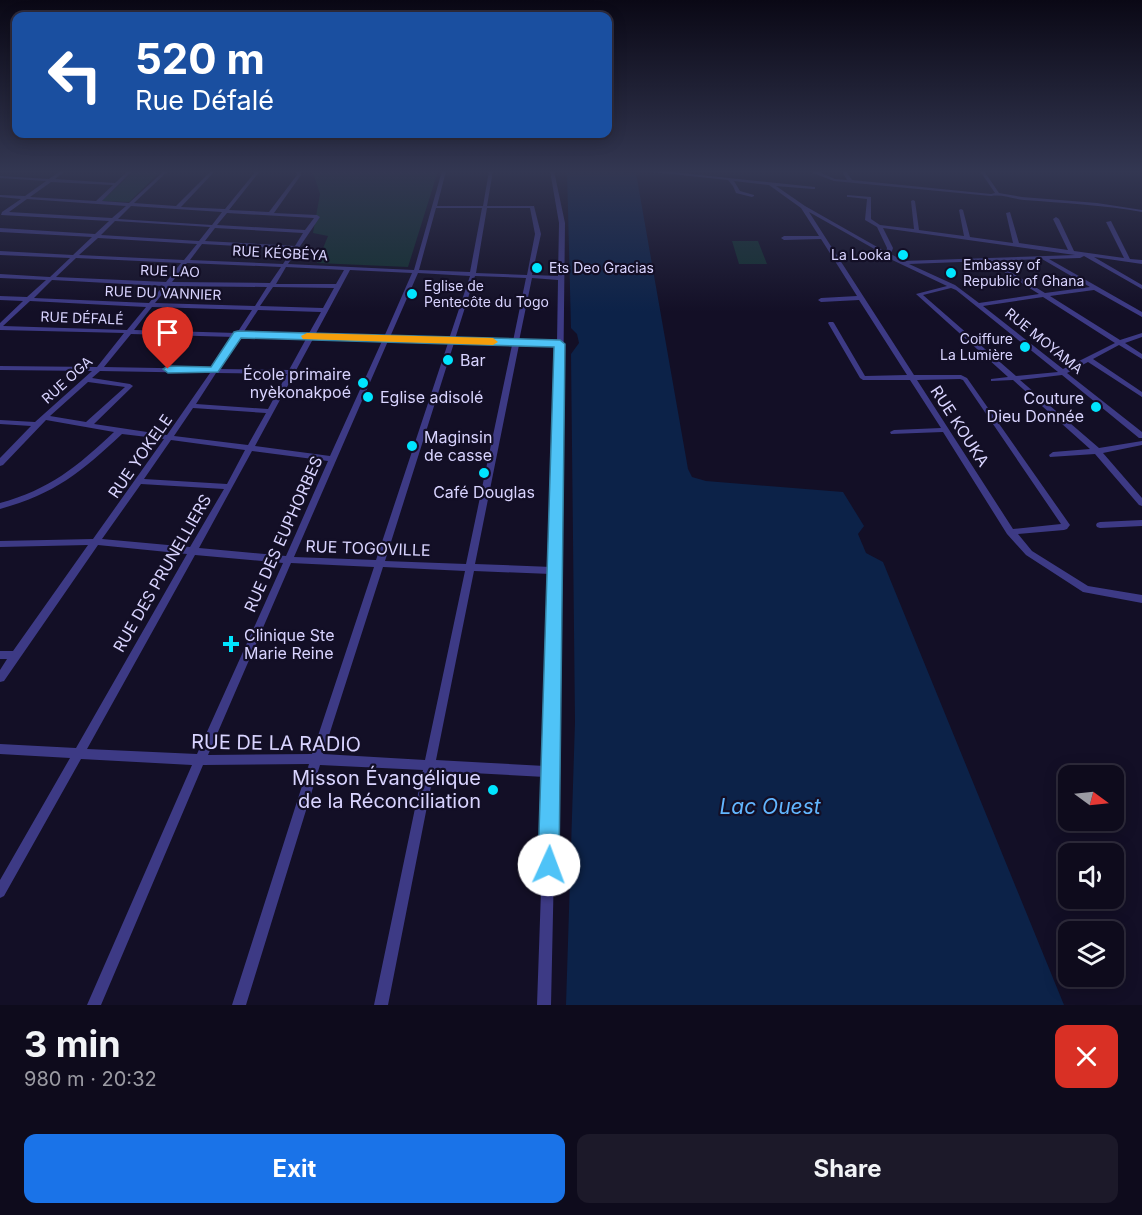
<!DOCTYPE html>
<meta charset="utf-8">
<style>
:root{--surface:#0e0b1c;--page:#1c1929;--text:#f1f3f6;--muted:#9b9ba3;--line:#2e2b3b;--accent:#1a73e8}
body{margin:0;font-family:Inter,sans-serif;background:var(--page);color:var(--text);height:100vh;display:flex;flex-direction:column;font-size:22px;white-space:nowrap}
*{box-sizing:border-box;margin:0}
p{font-size:20px;color:var(--muted)}
.icon{flex:none;width:33px;height:33px;fill:none;stroke:currentColor;stroke-width:2;stroke-linecap:round;stroke-linejoin:round}
.map{position:relative;height:1005px;overflow:hidden}
.drawer{display:flex;flex-direction:column;background:var(--surface);flex:1}
.drawer>*{flex:none}
.guide{position:absolute;left:12px;top:12px;width:600px;height:126px;border-radius:12px;box-shadow:0 3px 15px #0003,0 0 0 2px var(--line);background:#1a4fa0;color:#fff;overflow:hidden}
.needle{width:39px;rotate:105deg}
.fabs{position:absolute;left:1058px;top:765px;display:grid;gap:12px}
.fabs a{display:grid;place-items:center;width:66px;height:66px;border-radius:12px;background:var(--surface);box-shadow:0 3px 15px #0003,0 0 0 2px var(--line);font-size:30px}
.pin{position:absolute;display:grid;place-items:center;width:51px;height:51px;color:#fff;margin:-62px -26px;border-radius:50% 50% 50% 0;rotate:-45deg;box-shadow:0 0 6px #0007}
.pin .icon{rotate:45deg}
.me{position:absolute;width:66px;margin:-33px;rotate:2deg;stroke-linejoin:round;filter:drop-shadow(0 0 4px #0008)}
.turn{display:flex;align-items:center;gap:21px;height:126px;padding:0 24px;font-size:27px}
.turn .icon{width:78px;height:78px;stroke-width:2.5}
.turn b{display:block;font-size:42px;line-height:51px}
.round{display:grid;place-items:center;flex:none;width:63px;height:63px;border-radius:12px;background:var(--page)}
.head{display:flex;align-items:center;justify-content:space-between;height:102px;padding:0 24px}
h1{font-size:36px;font-weight:700;line-height:45px}
.action{display:flex;gap:12px;margin-top:auto;padding:12px 24px}
.action a{flex:1;height:69px;border-radius:12px;background:var(--accent);color:#fff;font-size:24px;font-weight:700;line-height:69px;text-align:center}
.action a+a{background:var(--page);color:var(--text)}
.map>svg:first-child{display:block}
.green{fill:#12302f}
.water{fill:#0c2248}
.lines{fill:none;stroke-linecap:round;stroke-linejoin:round}
.minor{fill:#3d3a85;fill-rule:evenodd}
.route{fill:#4fc3f7;stroke:#337fa1;stroke-width:1.5}
.slow{fill:#f59e0b}
.poi-dot{fill:#00e5ff;stroke:#130f26;stroke-width:2}
.labels{text-anchor:middle;stroke-width:4.5;stroke-linejoin:round;paint-order:stroke}
.far-street-label{font-size:14px;fill:#d9d4ff;stroke:#130f26}
.far-poi-label{font-size:14px;fill:#d9d4ff;stroke:#130f26;text-anchor:start}
.poi-label{font-size:16px;fill:#d9d4ff;stroke:#130f26;text-anchor:start}
.street-label{font-size:16px;fill:#d9d4ff;stroke:#130f26}
.near-street-label{font-size:20px;fill:#d9d4ff;stroke:#130f26}
.near-poi-label{font-size:20px;fill:#d9d4ff;stroke:#130f26;text-anchor:end}
.near-water-label{font-size:21px;font-style:italic;fill:#62b6ff;stroke:#130f26}
</style>
<div class="map">
<svg width="1142" height="1005" viewBox="0 0 1142 1005">
<rect width="100%" height="100%" fill="#130f26"/>
<path class="green" d="M 134,171 L 161,171 L 129,202 L 102,201 Z
M 307,171 L 438,171 L 408,267 L 317,263 L 328,236 L 313,233 L 320,194 L 313,172 Z
M 732,241 L 758,241 L 767,264 L 739,264 Z"/>
<path class="water" d="M 567,171 L 636,173 L 688,469 L 692,477 L 706,481 L 843,492 L 864,526 L 858,534 L 866,553 L 883,562 L 1064,1005 L 566,1005 L 575,722 L 571,354 L 579,343 L 577,334 L 571,328 Z"/>
<g class="lines">
<path class="minor" d="M 60,171 L 65,171 L 55,179 L 115,183 L 128,171 L 132,171 L 102,201 L 129,203 L 164,171 L 168,171 L 134,203 L 176,206 L 211,171 L 215,171 L 181,207 L 225,209 L 256,171 L 260,171 L 229,210 L 269,212 L 297,175 L 296,171 L 300,171 L 301,175 L 274,213 L 317,215 L 320,217 L 288,264 L 414,270 L 442,171 L 446,171 L 437,206 L 483,206 L 489,171 L 493,171 L 487,206 L 534,206 L 541,234 L 532,275 L 558,276 L 559,223 L 550,171 L 554,171 L 565,223 L 561,571 L 556,769 L 558,772 L 556,776 L 551,1005 L 537,1005 L 545,777 L 434,771 L 388,1005 L 374,1005 L 423,770 L 320,765 L 246,1005 L 232,1005 L 309,764 L 203,765 L 101,1005 L 87,1005 L 192,765 L 81,759 L 4,896 L 0,898 L 0,880 L 70,758 L 0,754 L 0,744 L 76,748 L 187,554 L 98,545 L 4,681 L 0,682 L 0,670 L 7,659 L 0,659 L 0,651 L 13,651 L 88,545 L 0,547 L 0,541 L 93,539 L 164,439 L 122,434 C 81,472 55,494 0,509 L 0,503 C 49,490 78,466 114,432 L 46,420 L 3,465 L 0,466 L 0,458 L 31,426 L 0,424 L 0,420 L 35,422 L 92,371 L 0,370 L 0,366 L 97,367 L 124,333 L 0,330 L 0,323 L 23,301 L 0,300 L 0,296 L 27,297 L 46,280 L 0,278 L 0,274 L 50,277 L 70,258 L 0,255 L 0,251 L 73,255 L 92,237 L 0,232 L 0,228 L 95,234 L 109,221 L 1,215 L 2,212 L 21,199 L 0,197 L 0,195 L 25,196 L 46,181 L 0,178 L 0,176 L 49,179 ZM 51,182 L 113,185 L 96,201 L 30,197 ZM 27,199 L 126,206 L 112,218 L 9,212 ZM 131,206 L 222,212 L 212,225 L 118,219 ZM 436,208 L 482,208 L 470,272 L 419,270 ZM 487,208 L 530,208 L 535,234 L 527,275 L 476,273 ZM 227,213 L 314,218 L 305,230 L 217,225 ZM 115,221 L 210,227 L 199,241 L 101,235 ZM 215,228 L 303,233 L 295,246 L 205,241 ZM 98,238 L 197,244 L 184,260 L 79,255 ZM 202,244 L 293,249 L 283,264 L 190,260 ZM 76,258 L 181,263 L 166,282 L 56,277 ZM 187,263 L 281,267 L 270,283 L 172,282 ZM 286,267 L 344,270 L 336,284 L 276,284 ZM 350,270 L 412,273 L 384,337 L 315,335 ZM 418,273 L 470,276 L 449,339 L 390,337 ZM 475,276 L 526,278 L 513,341 L 455,339 ZM 532,278 L 558,280 L 557,342 L 519,341 ZM 52,280 L 163,286 L 149,303 L 34,298 ZM 169,286 L 267,287 L 255,306 L 155,303 ZM 273,287 L 334,288 L 323,308 L 260,306 ZM 30,301 L 146,307 L 127,330 L 3,326 ZM 152,307 L 252,310 L 237,333 L 134,330 ZM 258,310 L 321,312 L 308,335 L 243,333 ZM 131,334 L 234,337 L 212,369 L 104,367 ZM 240,337 L 306,339 L 289,370 L 219,369 ZM 313,339 L 382,341 L 330,456 L 255,446 ZM 388,341 L 448,343 L 376,560 L 294,557 ZM 454,343 L 512,345 L 466,564 L 385,561 ZM 519,345 L 557,346 L 552,567 L 475,564 ZM 100,371 L 210,373 L 167,435 L 94,424 L 133,386 L 130,384 L 92,378 ZM 216,373 L 287,374 L 268,409 L 196,404 ZM 88,382 L 125,387 L 86,422 L 50,416 ZM 193,408 L 266,413 L 248,445 L 174,436 ZM 171,440 L 245,450 L 227,484 L 144,479 ZM 252,451 L 328,461 L 286,556 L 199,548 ZM 141,484 L 224,489 L 190,547 L 102,539 ZM 195,555 L 283,563 L 197,754 L 87,749 ZM 291,563 L 374,567 L 312,754 L 208,755 ZM 383,567 L 465,571 L 425,760 L 323,754 ZM 474,571 L 551,574 L 545,766 L 436,760 Z
M 650,171 L 663,171 L 815,187 L 815,189 L 813,189 L 776,186 L 805,206 L 886,252 L 887,248 L 877,227 L 865,220 L 867,199 L 849,197 L 847,197 L 847,195 L 871,197 L 871,219 L 880,225 L 914,229 L 911,201 L 913,200 L 915,201 L 919,230 L 964,236 L 959,210 L 961,209 L 963,210 L 970,237 L 1013,243 L 1006,213 L 1010,212 L 1019,243 L 1068,250 L 1053,219 L 1056,217 L 1059,219 L 1074,251 L 1124,258 L 1106,222 L 1111,221 L 1130,259 L 1142,260 L 1142,264 L 1094,257 L 1142,285 L 1142,289 L 1084,256 L 1080,258 L 1049,259 L 1142,312 L 1142,317 L 1094,290 L 1050,296 L 1120,340 L 1142,333 L 1142,337 L 1125,343 L 1142,354 L 1142,359 L 1119,345 L 1093,359 L 1142,392 L 1142,397 L 1088,362 L 1067,373 L 1142,432 L 1142,438 L 1139,438 L 1062,375 L 1020,380 L 1099,448 L 1142,441 L 1142,445 L 1103,453 L 1142,498 L 1142,506 L 1139,505 L 1095,454 L 1050,457 L 1049,455 L 1053,452 L 1090,449 L 1013,380 L 991,381 L 991,379 L 1008,377 L 916,294 L 947,286 L 886,257 L 885,255 L 809,212 L 914,375 L 961,375 L 967,378 L 1070,525 L 1067,529 L 1064,530 L 1018,534 L 1032,551 L 1088,586 L 1142,595 L 1142,603 L 1083,592 L 1026,555 L 1007,534 L 943,432 L 891,434 L 890,432 L 894,430 L 941,428 L 910,380 L 863,380 L 860,378 L 828,323 L 829,322 L 833,322 L 834,323 L 865,376 L 907,375 L 859,300 L 821,302 L 818,300 L 821,298 L 857,296 L 821,239 L 784,240 L 781,238 L 784,236 L 819,236 L 801,208 L 769,185 L 734,181 L 740,191 L 754,195 L 754,196 L 752,197 L 736,193 L 733,186 L 728,180 L 652,172 ZM 883,228 L 1075,255 L 903,261 L 891,254 L 893,248 ZM 1042,259 L 1090,287 L 1045,293 L 993,261 ZM 987,261 L 1039,294 L 979,303 L 955,285 L 909,264 ZM 951,288 L 956,290 L 1058,372 L 1016,376 L 923,295 ZM 1043,297 L 1115,343 L 1063,369 L 983,306 ZM 960,379 L 963,380 L 1061,524 L 1013,529 L 917,380 Z
M 813,171 L 817,171 L 835,179 L 847,180 L 842,171 L 846,171 L 852,180 L 991,194 L 995,193 L 980,171 L 984,171 L 999,193 L 1022,197 L 1097,203 L 1142,210 L 1142,212 C 1103,205 1063,203 1024,200 C 1013,199 1002,194 991,196 L 834,181 L 813,173 Z
M 1142,520 L 1142,526 L 1100,528 L 1097,527 L 1096,525 L 1097,523 L 1100,522 Z"/>
</g>
<linearGradient id="sky" x2="0" y2="1"><stop stop-color="#0a0815"/><stop offset="0.55" stop-color="#333752"/><stop offset="1" stop-color="#333752" stop-opacity="0"/></linearGradient>
<rect width="1142" height="312" fill="url(#sky)"/>
<path class="route" d="M 238,331 L 560,340 L 565,344 L 559,865 L 556,873 L 549,876 L 541,873 L 538,865 L 554,347 L 241,338 L 218,372 L 168,373 L 163,369 L 168,366 L 211,367 L 234,332 Z"/>
<path class="slow" d="M 307,333 L 493,338 L 498,342 L 493,345 L 303,339 L 301,336 Z"/>
<g class="poi-dot">
<circle cx="903" cy="255" r="6"/>
<circle cx="537" cy="268" r="6"/>
<circle cx="951" cy="273" r="6"/>
<circle cx="412" cy="294" r="6"/>
<circle cx="1025" cy="347" r="6"/>
<circle cx="448" cy="360" r="6"/>
<circle cx="363" cy="383" r="6"/>
<circle cx="368" cy="397" r="6"/>
<circle cx="1096" cy="407" r="6"/>
<circle cx="412" cy="446" r="6"/>
<circle cx="484" cy="473" r="6"/>
<path d="M228 635h6v6h6v6h-6v6h-6v-6h-6v-6h6z"/>
<circle cx="493" cy="790" r="6"/>
</g>
<g class="labels">
<g class="far-street-label">
<text transform="translate(280 253) rotate(3)" y="5">RUE KÉGBÉYA</text>
<text transform="translate(170 271) rotate(2)" y="5">RUE LAO</text>
<text transform="translate(163 293) rotate(2)" y="5">RUE DU VANNIER</text>
<text transform="translate(82 318) rotate(2)" y="5">RUE DÉFALÉ</text>
<text transform="translate(1044 341) rotate(39)" y="5">RUE MOYAMA</text>
<text transform="translate(67 380) rotate(-42)" y="5">RUE OGA</text>
</g>
<g class="far-poi-label">
<text x="891" y="260" text-anchor="end">La Looka</text>
<text x="963" y="270">Embassy of<tspan x="963" dy="16">Republic of Ghana</tspan></text>
<text x="549" y="273">Ets Deo Gracias</text>
<text x="424" y="291">Eglise de<tspan x="424" dy="16">Pentecôte du Togo</tspan></text>
<text x="1013" y="344" text-anchor="end">Coiffure<tspan x="1013" dy="16">La Lumière</tspan></text>
</g>
<g class="poi-label">
<text x="460" y="366">Bar</text>
<text x="351" y="380" text-anchor="end">École primaire<tspan x="351" dy="18">nyèkonakpoé</tspan></text>
<text x="380" y="403">Eglise adisolé</text>
<text x="1084" y="404" text-anchor="end">Couture<tspan x="1084" dy="18">Dieu Donnée</tspan></text>
<text x="424" y="443">Maginsin<tspan x="424" dy="18">de casse</tspan></text>
<text x="484" y="498" text-anchor="middle">Café Douglas</text>
<text x="244" y="641">Clinique Ste<tspan x="244" dy="18">Marie Reine</tspan></text>
</g>
<g class="street-label">
<text transform="translate(960 426) rotate(57)" y="6">RUE KOUKA</text>
<text transform="translate(140 456) rotate(-55)" y="6">RUE YOKELE</text>
<text transform="translate(283 534) rotate(-66)" y="6">RUE DES EUPHORBES</text>
<text transform="translate(368 548) rotate(2)" y="6">RUE TOGOVILLE</text>
<text transform="translate(162 573) rotate(-60)" y="6">RUE DES PRUNELLIERS</text>
</g>
<g class="near-street-label">
<text transform="translate(276 743) rotate(1)" y="7">RUE DE LA RADIO</text>
</g>
<g class="near-poi-label">
<text x="481" y="785">Misson Évangélique<tspan x="481" dy="23">de la Réconciliation</tspan></text>
</g>
<g class="near-water-label">
<text x="770" y="814">Lac Ouest</text>
</g>
</g>
</svg>
<div class="fabs">
<a><svg class="needle" viewBox="-14 -14 28 28"><path d="M0-13l5 13h-10z" fill="#e53935"/><path d="M0 13l5-13h-10z" fill="#9b9ba3"/></svg></a>
<a><svg class="icon" aria-label="sound" viewBox="0 0 24 24"><path d="M4 9h4l5-4v14l-5-4H4zM17 9q2 3 0 6"/></svg></a>
<a><svg class="icon" aria-label="layers" viewBox="0 0 24 24"><path d="M12 4l9 5-9 5-9-5zM3 14l9 5 9-5"/></svg></a>
</div>
<div class="pin" style="left:168px;top:369px;background:#d93025"><svg class="icon" aria-label="arrive" viewBox="0 0 24 24"><path d="M6 21V4h12l-3 4 3 4H6"/></svg></div>
<svg class="me" style="left:549px;top:865px" viewBox="-20 -20 40 40"><circle r="19" fill="#fff"/><path d="M0-13L10 11 0 6-10 11z" fill="#4fc3f7"/></svg>
<div class="guide">
<div class="turn"><svg class="icon" aria-label="left" viewBox="0 0 24 24"><path d="M17 20v-9H6M10 6l-5 5 5 5"/></svg><div><b>520 m</b>Rue Défalé</div></div>
</div>
</div>
<section class="drawer">
<div class="head"><div><h1>3 min</h1><p>980 m · 20:32</p></div><a class="round" style="background:#d93025;color:#fff"><svg class="icon" aria-label="close" viewBox="0 0 24 24"><path d="M6 6l12 12M18 6L6 18"/></svg></a></div>
<div class="action"><a>Exit</a><a>Share</a></div>
</section>
